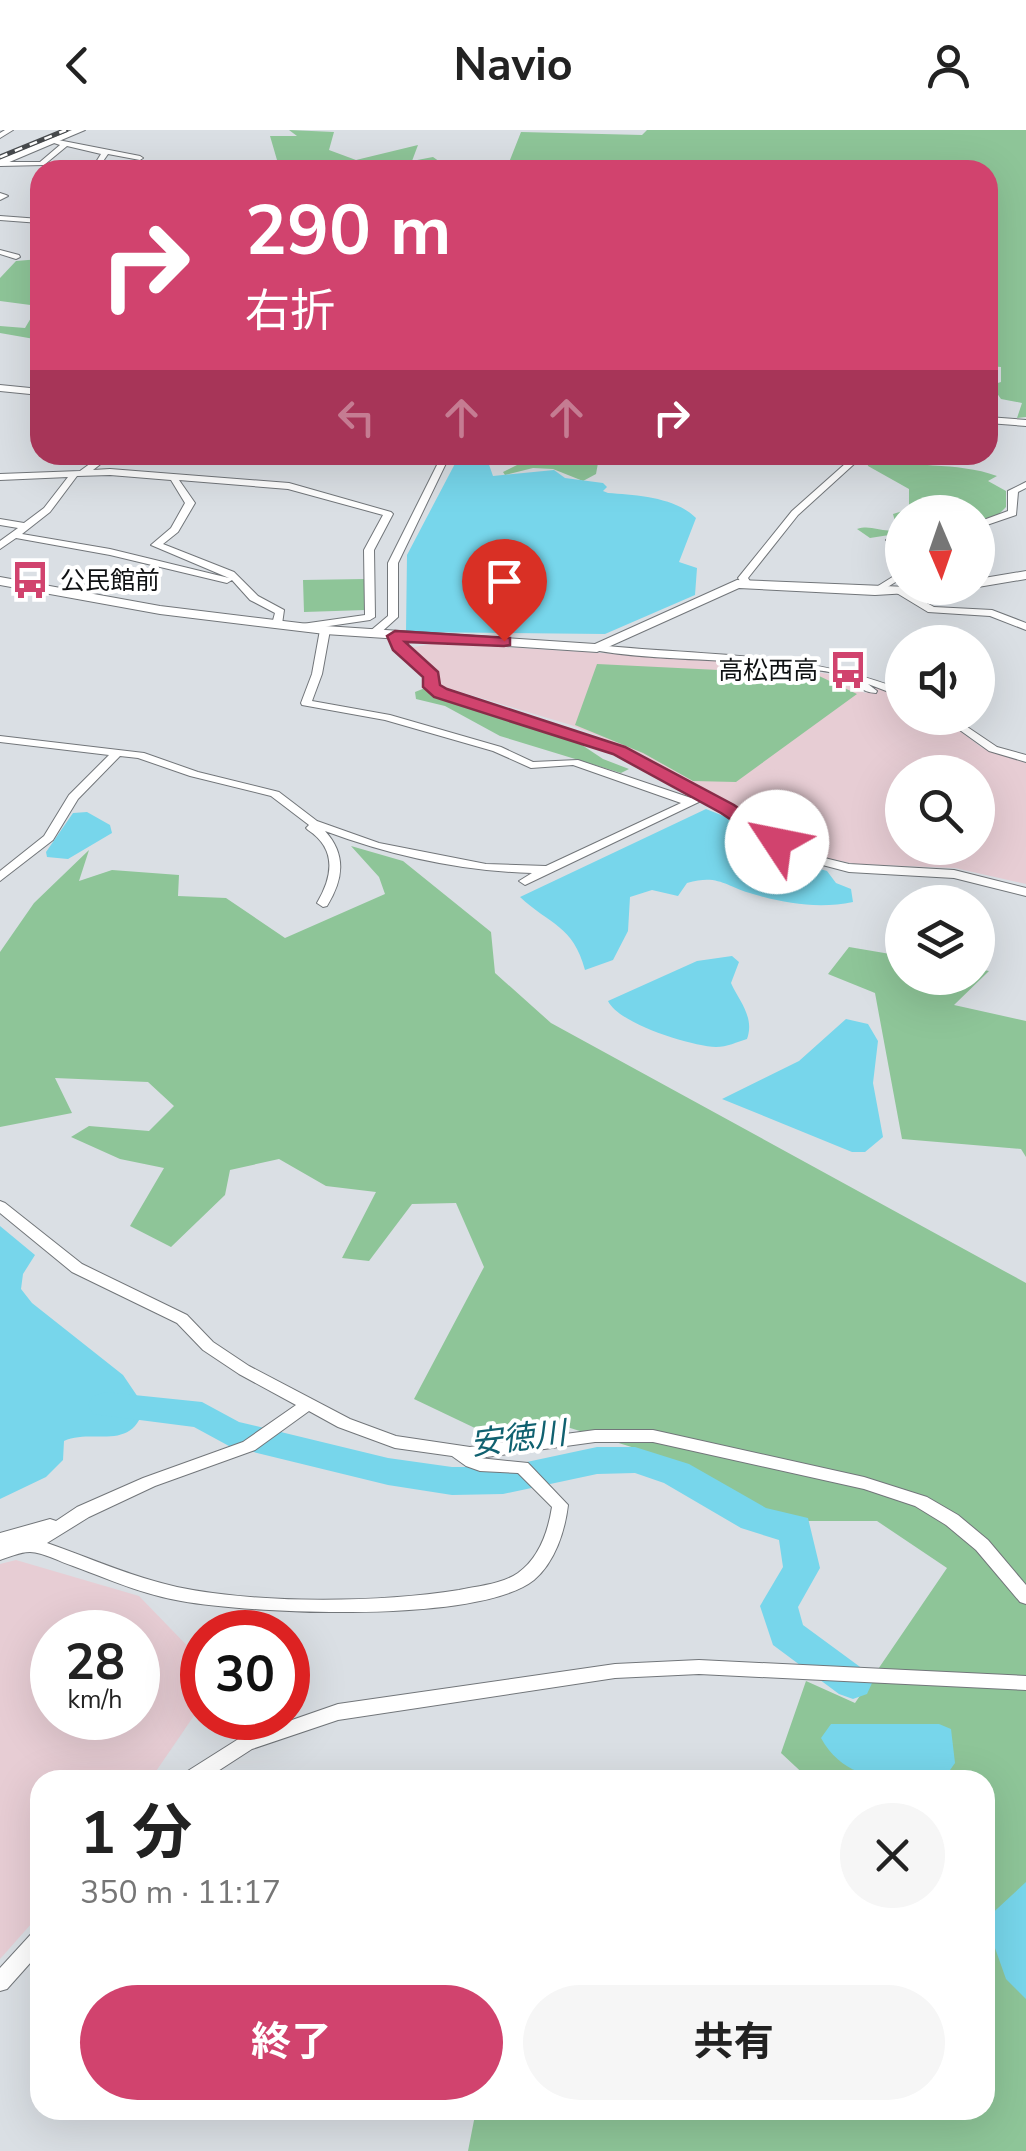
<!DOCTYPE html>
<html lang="ja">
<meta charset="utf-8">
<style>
:root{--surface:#fff;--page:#f6f6f6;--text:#222;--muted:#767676;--accent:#d1436e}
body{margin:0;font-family:"Nunito Sans","Noto Sans JP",sans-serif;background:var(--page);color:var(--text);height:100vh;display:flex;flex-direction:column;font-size:38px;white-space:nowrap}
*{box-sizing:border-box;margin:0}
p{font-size:32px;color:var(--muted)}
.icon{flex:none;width:55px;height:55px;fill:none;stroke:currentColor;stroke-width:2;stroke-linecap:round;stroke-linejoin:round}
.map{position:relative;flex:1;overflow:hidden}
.side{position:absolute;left:30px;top:1640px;width:965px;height:350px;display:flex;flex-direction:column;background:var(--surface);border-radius:30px;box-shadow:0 10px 40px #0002}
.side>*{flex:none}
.banner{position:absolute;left:30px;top:30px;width:968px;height:305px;border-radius:30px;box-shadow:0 10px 40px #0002;background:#d1436e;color:#fff;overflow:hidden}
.needle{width:65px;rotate:178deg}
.tools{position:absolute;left:885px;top:365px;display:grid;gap:20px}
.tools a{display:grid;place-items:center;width:110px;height:110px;border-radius:50%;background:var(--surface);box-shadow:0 10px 40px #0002;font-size:50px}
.speed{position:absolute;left:30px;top:1480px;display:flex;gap:20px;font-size:50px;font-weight:700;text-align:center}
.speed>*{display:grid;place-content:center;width:130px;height:130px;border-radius:50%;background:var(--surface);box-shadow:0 10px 40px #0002;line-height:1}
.speed small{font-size:25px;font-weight:400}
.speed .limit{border:15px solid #d22;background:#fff;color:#111}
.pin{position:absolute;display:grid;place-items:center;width:85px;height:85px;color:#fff;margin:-102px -42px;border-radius:50% 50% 50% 0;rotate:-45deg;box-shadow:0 0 10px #0007}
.pin .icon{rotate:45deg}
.me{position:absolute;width:110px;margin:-55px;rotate:304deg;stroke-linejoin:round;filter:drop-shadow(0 0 8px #0008)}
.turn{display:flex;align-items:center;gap:35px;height:210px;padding:0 50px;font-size:45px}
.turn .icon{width:130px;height:130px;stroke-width:2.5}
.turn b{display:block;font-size:70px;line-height:85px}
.lanes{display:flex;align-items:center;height:95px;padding:0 50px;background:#0003;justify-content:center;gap:50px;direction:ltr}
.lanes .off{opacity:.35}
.round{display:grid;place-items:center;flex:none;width:105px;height:105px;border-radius:52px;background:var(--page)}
.head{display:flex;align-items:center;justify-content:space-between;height:170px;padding:0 50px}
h1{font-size:60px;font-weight:700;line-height:75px}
.cta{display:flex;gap:20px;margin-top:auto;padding:20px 50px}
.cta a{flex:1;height:115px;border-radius:60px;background:var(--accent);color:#fff;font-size:40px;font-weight:700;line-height:115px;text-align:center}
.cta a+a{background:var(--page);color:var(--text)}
header{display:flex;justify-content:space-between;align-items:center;height:130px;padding:0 50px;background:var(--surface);font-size:45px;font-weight:700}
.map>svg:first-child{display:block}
.education{fill:#e7cdd4;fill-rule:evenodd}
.green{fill:#8ec598}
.water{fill:#77d6eb}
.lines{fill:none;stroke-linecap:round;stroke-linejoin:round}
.river{fill:#77d6eb;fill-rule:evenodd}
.street-casing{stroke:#72767a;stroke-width:2}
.secondary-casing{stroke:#72767a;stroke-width:2}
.primary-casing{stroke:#72767a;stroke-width:2}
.street{fill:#fff;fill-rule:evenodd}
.secondary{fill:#fff;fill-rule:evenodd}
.primary{fill:#fff;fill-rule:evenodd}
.rail-casing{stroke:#46494c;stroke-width:5}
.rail{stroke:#fff;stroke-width:2.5;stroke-dasharray:8;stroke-linecap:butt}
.route{fill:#d1436e;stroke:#882c48;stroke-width:2.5}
.labels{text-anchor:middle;stroke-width:8;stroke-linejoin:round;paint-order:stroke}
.far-poi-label{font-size:25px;fill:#0f1113;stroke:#fff;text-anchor:start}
.water-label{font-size:32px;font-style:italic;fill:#106170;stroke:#fff}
</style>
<header><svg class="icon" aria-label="back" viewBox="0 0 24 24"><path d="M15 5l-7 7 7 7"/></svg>Navio<svg class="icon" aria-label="person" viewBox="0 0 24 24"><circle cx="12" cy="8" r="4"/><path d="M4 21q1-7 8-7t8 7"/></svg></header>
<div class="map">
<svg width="1026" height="2021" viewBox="0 0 1026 2021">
<rect width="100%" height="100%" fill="#dadfe4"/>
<path class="education" d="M 437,513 L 764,533 L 828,544 L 865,563 L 878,557 L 902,568 L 902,588 L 943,588 L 981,617 L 1026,633 L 1026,754 L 955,738 L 855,734 L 804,723 L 642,624 L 571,595 L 438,555 L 434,537 L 409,518 ZM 902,642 L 978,642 L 978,718 L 902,718 Z
M 16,1430 L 139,1466 L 202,1531 L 202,1574 L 150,1650 L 40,1650 L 40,1784 L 0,1829 L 0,1434 ZM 52,1502 L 138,1502 L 138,1588 L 52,1588 Z"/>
<path class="green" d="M 289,0 L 334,2 L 329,20 L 356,30 L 418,15 L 412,31 L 433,27 C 455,44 481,37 508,35 L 521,2 L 642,5 L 647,0 L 1026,0 L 1026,287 L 1017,288 L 1022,273 L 1001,269 L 991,255 L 1001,252 L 1001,237 L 988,236 L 988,40 L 357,40 L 356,35 L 325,38 L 277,30 L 270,6 L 297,6 Z
M 40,129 L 40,210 L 0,203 L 0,196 L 25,198 L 38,176 L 0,171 L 0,148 L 16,131 Z
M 517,325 L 665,325 L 598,333 L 596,344 L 583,351 L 553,339 L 533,338 L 505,345 L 503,342 L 519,334 Z
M 866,327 C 911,339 956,331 997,346 L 988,351 L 1006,361 L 1006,377 L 995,388 L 978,392 L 978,382 L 902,382 L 902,403 L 870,408 L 857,399 C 872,394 883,404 897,399 L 893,384 L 909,379 L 909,359 L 868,336 Z
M 365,449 L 366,480 L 304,482 L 303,450 Z
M 597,534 L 817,545 L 857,564 L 736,652 L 693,651 L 643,623 L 575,595 Z
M 425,558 L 576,611 L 603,629 L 629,639 L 621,643 L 500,606 L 445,576 L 416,569 L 415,562 Z
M 351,716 L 403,731 L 491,802 L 495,843 L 551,893 L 1026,1153 L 1026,2021 L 468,2021 L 476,1980 L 985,1980 L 985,1650 L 810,1650 L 781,1623 L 806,1551 L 855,1573 L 947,1438 L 877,1391 L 730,1391 L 667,1328 L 567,1297 L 498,1309 L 414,1269 L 484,1137 L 456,1073 L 412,1074 L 369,1131 L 342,1128 L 376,1062 L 326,1056 L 279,1029 L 230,1040 L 225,1065 L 171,1117 L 130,1096 L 164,1038 L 120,1029 L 71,1007 L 89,996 L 149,1001 L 174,976 L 148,952 L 55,948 L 72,983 L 0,997 L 0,822 L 34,773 L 89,720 L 79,751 L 112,740 L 179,745 L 178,766 L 226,768 L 285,808 L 385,764 L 379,747 Z
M 849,817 L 902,826 L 902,848 L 978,848 L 978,839 L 989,841 L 954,875 L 1026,891 L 1026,1027 L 1021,1019 L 902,1009 L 875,863 L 828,844 Z"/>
<path class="water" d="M 459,326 L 486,326 L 493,346 L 554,340 L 565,348 L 603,353 L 607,357 L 603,361 L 608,363 C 636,365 675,367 696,388 L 679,432 L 697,438 L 695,465 L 605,504 L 406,502 L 407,425 Z
M 706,679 L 726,687 L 786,729 L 827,741 L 836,753 L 851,759 L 853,772 C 820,779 786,774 753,764 C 724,756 719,744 687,753 L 678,766 L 652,760 L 630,767 L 628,801 L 613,830 L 585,840 C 573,795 550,795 520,767 Z
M 87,682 L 110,695 L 112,703 L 68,729 L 47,727 L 46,722 L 73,683 Z
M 732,826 L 739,832 L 731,853 C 739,871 755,887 747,909 C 737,912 727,917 716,917 C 691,916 619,894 608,871 L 697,831 Z
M 846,889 L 868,894 L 878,911 L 873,953 L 883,1007 L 865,1022 L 852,1022 L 722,969 L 799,931 Z
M 0,1096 L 35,1125 L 23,1144 L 21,1159 L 32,1173 L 123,1245 L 144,1276 C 134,1323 93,1298 64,1311 L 63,1330 L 46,1347 L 0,1369 Z
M 831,1594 L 939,1594 L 951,1599 L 955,1633 L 943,1650 C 896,1650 847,1655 821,1608 Z
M 1026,1752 L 1026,1869 L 1006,1849 L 985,1790 Z"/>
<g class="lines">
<path class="river" d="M 105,1262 L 202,1272 L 239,1292 L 388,1328 L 452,1337 L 503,1337 L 597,1317 L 635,1317 L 689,1334 L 766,1378 L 808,1388 L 820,1438 L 798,1477 L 803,1495 L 867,1542 L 872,1553 L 867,1564 L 853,1569 L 839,1564 L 773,1515 L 760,1476 L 783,1437 L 779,1410 L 741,1398 L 664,1353 L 635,1343 L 597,1344 L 503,1364 L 452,1365 L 388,1355 L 229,1316 L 194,1297 L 93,1284 L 88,1275 L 93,1266 Z"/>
<g class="street-casing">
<path id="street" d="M 5,0 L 13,0 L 0,8 L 0,3 Z
M 53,9 L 140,26 L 143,28 L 140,30 L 108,24 L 97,40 L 91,40 L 101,24 L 67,16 L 44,35 L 0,36 L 0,32 L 40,32 L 60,15 L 51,12 Z
M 0,63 L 6,65 L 8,66 L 0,70 Z
M 0,86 L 40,89 L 40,93 L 0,90 Z
M 0,120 L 19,125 L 20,127 L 16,129 L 0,124 Z
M 0,255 L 40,259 L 40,265 L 0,261 Z
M 988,287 L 1026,290 L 1026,296 L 988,293 Z
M 102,325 L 112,325 L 93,340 L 110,339 L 289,353 L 391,382 L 393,384 L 374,420 L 375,487 L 370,490 L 302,500 L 297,497 L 302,494 L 365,485 L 364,420 L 383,385 L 288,359 L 179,350 L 195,373 L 178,402 L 163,414 L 234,442 L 258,466 L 284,480 L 282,494 L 277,497 L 272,494 L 275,483 L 250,470 L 232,450 L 227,453 L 110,425 L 16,408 L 0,419 L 0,411 L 18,398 L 0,395 L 0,389 L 24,393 L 44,378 L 68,347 L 0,350 L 0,344 L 80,341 ZM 110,345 L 171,350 L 185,373 L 171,398 L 151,415 L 229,448 L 110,419 L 22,404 L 50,382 L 77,346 Z
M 442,325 L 450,325 L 398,433 L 398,487 L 377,506 L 369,506 L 369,502 L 388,486 L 388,433 Z
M 855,325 L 864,325 L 798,385 L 748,448 L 751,453 L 749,455 L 743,455 L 738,448 L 792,381 Z
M 1026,352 L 1026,358 L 1018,362 L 1016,385 L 978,398 L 978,392 L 1008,381 L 1008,361 Z
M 902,404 L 902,410 L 898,411 L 902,415 L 902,422 L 886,410 Z
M 902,441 L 902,448 L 878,463 L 870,461 Z
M 898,457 L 934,477 L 992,480 L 1026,493 L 1026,500 L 990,486 L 928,482 L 895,462 L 895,458 Z
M 325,497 L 330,500 L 322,544 L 312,571 L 390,585 L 501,617 L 533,632 L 578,630 L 691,668 L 695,666 L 615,623 L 436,565 L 427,557 L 427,547 L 394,518 L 390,507 L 391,505 L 399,505 L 403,515 L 436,544 L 437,556 L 444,561 L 623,619 L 731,677 L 800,722 L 849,734 L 954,740 L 1026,758 L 1026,766 L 954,748 L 849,742 L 792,727 L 723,681 L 703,670 L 525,755 L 519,751 L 532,743 C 461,741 392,726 325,701 C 347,725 343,750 327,776 L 323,777 L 317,773 C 333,746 337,719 308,700 L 306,698 L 309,695 L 271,666 L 190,646 L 138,628 L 120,626 L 78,669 L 53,710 L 0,751 L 0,741 L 44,706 L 69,665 L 109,625 L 0,612 L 0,606 L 144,623 L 198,642 L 279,662 L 317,691 L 379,713 L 486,734 L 546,736 L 681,673 L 573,635 L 531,638 L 493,621 L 385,590 L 302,575 L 301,573 L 312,544 L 320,500 Z
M 597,515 C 700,526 805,521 902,560 L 902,567 L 868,554 L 877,561 L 876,563 C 862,563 854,552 842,546 C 829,540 811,540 796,538 C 729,527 660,532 593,520 L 593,516 Z
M 943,588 L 954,588 L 997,617 L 1026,625 L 1026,632 L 989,621 Z
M 0,1071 L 5,1073 L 82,1134 L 187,1185 L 213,1212 L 249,1236 L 350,1289 L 396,1306 L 470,1317 L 595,1300 L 653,1300 L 864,1347 L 927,1367 L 958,1385 L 988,1410 L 1026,1455 L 1026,1474 L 1020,1472 L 976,1420 L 946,1395 L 915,1376 L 864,1359 L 653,1312 L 595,1312 L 479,1328 L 528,1333 L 568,1375 C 565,1401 555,1432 534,1450 C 479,1494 252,1484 181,1471 C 144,1465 108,1449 73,1436 C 60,1432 43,1422 30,1422 C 20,1422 9,1427 0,1430 L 0,1403 L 50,1389 L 56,1391 L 77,1377 L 143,1348 L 243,1312 L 296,1275 L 239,1244 L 203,1220 L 177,1193 L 72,1142 L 0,1083 ZM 309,1281 L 338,1297 L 395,1318 L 452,1326 L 466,1336 L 480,1341 L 518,1343 L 552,1377 C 548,1402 539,1428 518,1443 C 502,1454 478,1456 459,1460 C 377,1473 259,1474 177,1457 C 132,1447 90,1428 47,1413 L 89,1387 L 155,1356 L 255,1320 Z
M 699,1530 L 1026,1546 L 1026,1560 L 699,1544 L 615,1548 L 338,1590 L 252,1619 L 204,1650 L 180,1650 L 183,1644 L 240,1608 L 338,1574 L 615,1534 Z
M 40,1799 L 40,1822 L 7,1859 L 0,1861 L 0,1838 L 33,1802 Z"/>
</g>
<g class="secondary-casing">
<path id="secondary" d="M 1026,441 L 1026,449 L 978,457 L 978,449 Z
M 0,447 L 160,476 L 325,496 L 595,514 L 737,450 L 932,458 L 926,462 L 875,465 L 739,458 L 597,522 L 325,504 L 160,484 L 0,455 Z"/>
</g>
<g class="primary-casing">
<path id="primary" d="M 72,0 L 85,0 L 0,36 L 0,29 Z"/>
</g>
<use href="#street" class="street"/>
<use href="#secondary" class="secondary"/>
<use href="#primary" class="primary"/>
<g class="rail-casing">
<path id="rail" d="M 0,27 L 66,0"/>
</g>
<use href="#rail" class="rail"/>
</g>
<path class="route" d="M 395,501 L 510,508 L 510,515 L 504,516 L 405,512 L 438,542 L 440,555 L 447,559 L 625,617 L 734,675 L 787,712 L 770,716 L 721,683 L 613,624 L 434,567 L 423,557 L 423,547 L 393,520 L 387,506 Z"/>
<defs>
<g id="bus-bare" transform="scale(3)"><path d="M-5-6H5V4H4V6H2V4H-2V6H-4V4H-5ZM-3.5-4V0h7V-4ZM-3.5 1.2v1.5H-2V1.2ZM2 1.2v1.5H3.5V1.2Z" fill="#d1436e" stroke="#fff" stroke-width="2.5" paint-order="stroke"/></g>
</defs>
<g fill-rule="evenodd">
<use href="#bus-bare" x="30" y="450"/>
<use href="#bus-bare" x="848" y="540"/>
</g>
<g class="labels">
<g class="far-poi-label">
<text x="60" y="459">公民館前</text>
<text x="818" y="549" text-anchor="end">高松西高</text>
</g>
<g class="water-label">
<text transform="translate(518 1308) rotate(-7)" y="11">安徳川</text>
</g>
</g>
</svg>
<div class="tools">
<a><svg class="needle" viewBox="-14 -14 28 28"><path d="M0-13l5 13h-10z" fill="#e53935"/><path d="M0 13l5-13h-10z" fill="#767676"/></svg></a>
<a><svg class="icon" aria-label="sound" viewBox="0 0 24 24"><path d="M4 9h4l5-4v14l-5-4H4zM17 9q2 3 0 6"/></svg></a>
<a><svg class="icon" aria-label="search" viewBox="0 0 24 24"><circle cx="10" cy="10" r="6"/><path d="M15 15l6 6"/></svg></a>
<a><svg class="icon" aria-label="layers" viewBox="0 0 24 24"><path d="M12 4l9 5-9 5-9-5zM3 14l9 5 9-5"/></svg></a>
</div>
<div class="speed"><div>28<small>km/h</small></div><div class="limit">30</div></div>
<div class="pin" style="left:504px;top:511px;background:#d93025"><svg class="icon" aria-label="arrive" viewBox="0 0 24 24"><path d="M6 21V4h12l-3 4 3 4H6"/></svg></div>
<svg class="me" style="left:777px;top:712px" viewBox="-20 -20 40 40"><circle r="19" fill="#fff"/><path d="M0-13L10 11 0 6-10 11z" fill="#d1436e"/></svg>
<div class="banner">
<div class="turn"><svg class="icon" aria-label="right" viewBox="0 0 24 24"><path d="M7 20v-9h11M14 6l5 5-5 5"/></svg><div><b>290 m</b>右折</div></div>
<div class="lanes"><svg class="icon off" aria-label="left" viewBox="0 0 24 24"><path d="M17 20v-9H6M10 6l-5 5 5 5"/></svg><svg class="icon off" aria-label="ahead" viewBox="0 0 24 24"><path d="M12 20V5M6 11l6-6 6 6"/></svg><svg class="icon off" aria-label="ahead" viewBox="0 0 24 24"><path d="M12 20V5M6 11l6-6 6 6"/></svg><svg class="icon" aria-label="right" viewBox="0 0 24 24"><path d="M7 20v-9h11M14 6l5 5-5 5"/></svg></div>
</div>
<section class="side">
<div class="head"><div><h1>1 分</h1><p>350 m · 11:17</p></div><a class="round"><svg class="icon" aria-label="close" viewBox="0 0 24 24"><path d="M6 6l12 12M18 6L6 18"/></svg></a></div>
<div class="cta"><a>終了</a><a>共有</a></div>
</section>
</div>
